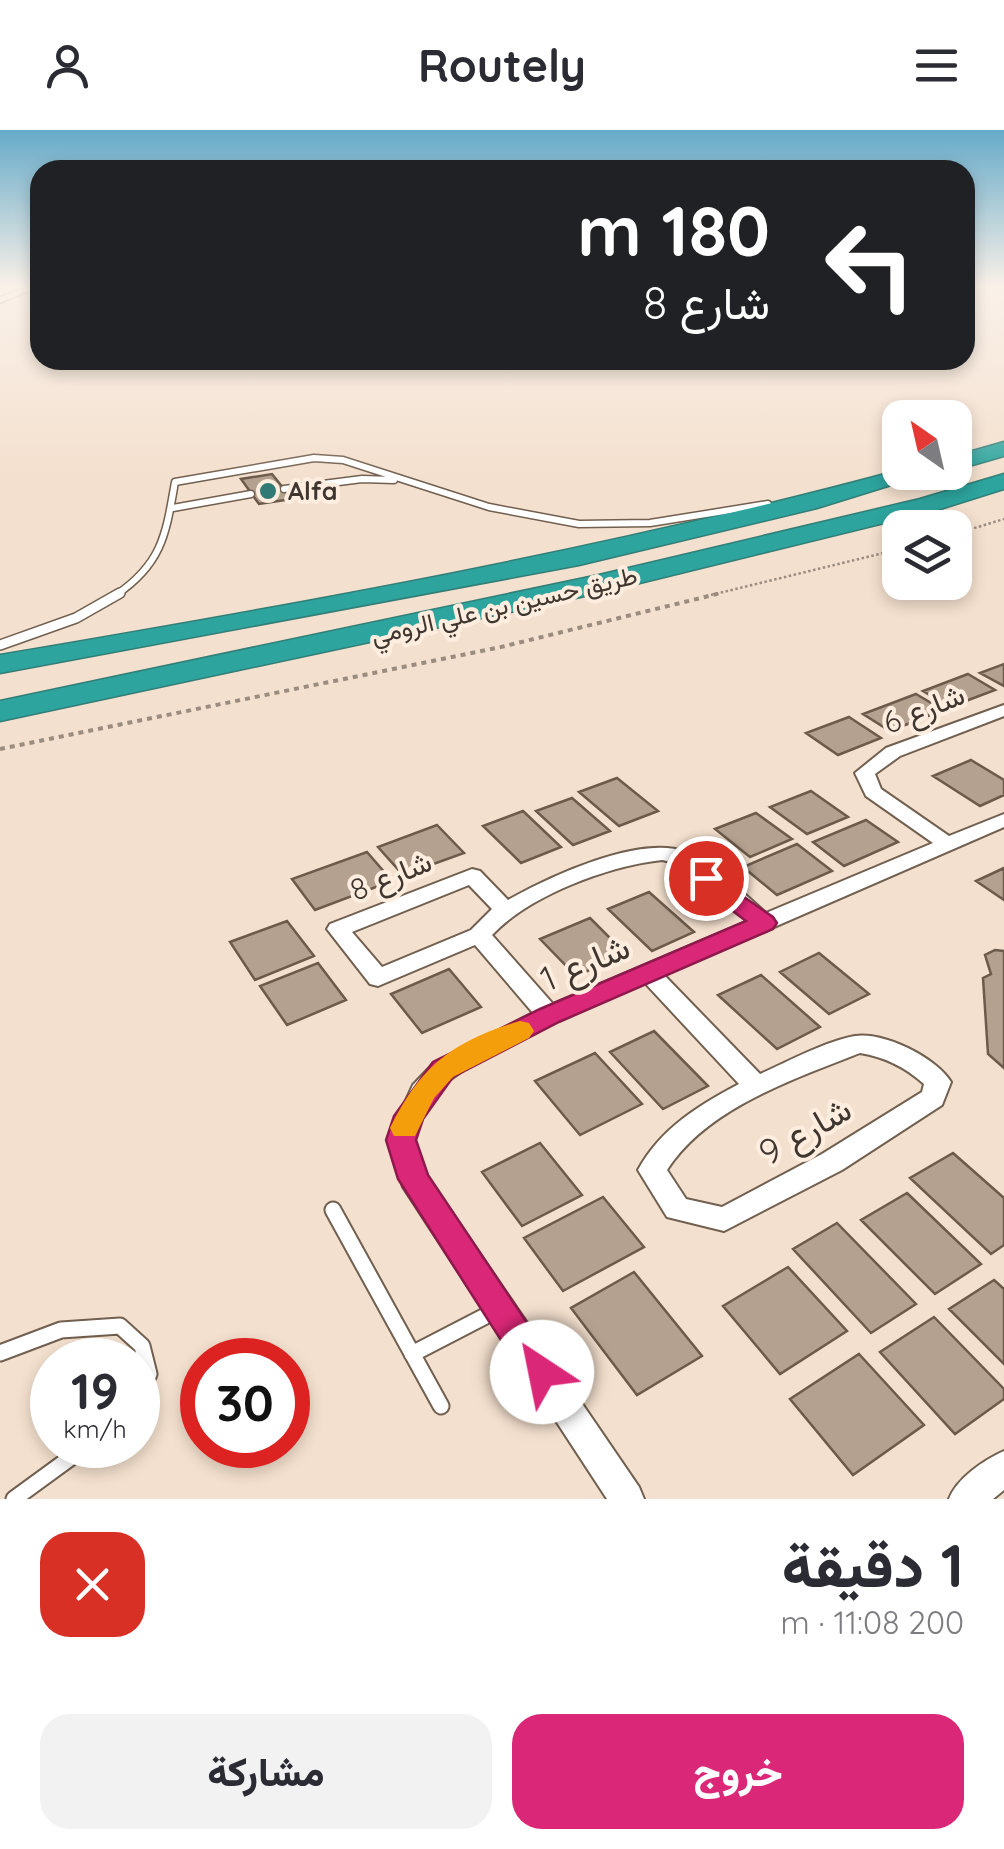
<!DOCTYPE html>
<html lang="ar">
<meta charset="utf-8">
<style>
:root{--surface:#fff;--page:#f2f2f3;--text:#2b2b33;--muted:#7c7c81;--accent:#db2777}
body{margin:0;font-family:Quicksand,Vazirmatn,sans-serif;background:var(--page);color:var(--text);direction:rtl;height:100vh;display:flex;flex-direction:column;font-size:38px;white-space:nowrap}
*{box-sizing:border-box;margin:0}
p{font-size:32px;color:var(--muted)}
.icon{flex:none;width:55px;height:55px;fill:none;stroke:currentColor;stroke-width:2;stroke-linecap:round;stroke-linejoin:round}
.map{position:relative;height:1369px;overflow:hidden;direction:ltr}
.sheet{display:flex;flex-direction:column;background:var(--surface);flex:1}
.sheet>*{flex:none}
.banner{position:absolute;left:30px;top:30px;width:945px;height:210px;border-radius:30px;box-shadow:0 5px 15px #0003;direction:rtl;background:#202124;color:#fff;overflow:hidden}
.needle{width:65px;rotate:326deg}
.controls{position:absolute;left:882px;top:270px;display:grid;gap:20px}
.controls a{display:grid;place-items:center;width:90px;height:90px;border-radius:20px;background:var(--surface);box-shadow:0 5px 15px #0003;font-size:50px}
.speed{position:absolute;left:30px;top:1208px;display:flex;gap:20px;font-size:50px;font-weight:700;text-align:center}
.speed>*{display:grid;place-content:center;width:130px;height:130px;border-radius:50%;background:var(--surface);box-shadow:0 5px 15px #0003;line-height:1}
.speed small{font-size:25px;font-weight:400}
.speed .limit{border:15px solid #d22;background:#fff;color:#111}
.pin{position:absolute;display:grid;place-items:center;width:85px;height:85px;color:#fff;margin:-42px;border:5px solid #fff;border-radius:50%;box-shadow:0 2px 10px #0007}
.me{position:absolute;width:110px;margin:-55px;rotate:326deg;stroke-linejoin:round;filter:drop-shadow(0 0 8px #0008)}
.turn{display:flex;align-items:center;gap:35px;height:210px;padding:0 40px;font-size:45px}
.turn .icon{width:130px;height:130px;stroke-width:2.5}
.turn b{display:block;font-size:70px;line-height:85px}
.round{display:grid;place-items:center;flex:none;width:105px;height:105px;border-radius:30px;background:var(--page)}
.headline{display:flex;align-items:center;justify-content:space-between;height:170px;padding:0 40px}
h1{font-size:60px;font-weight:800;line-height:75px}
.primary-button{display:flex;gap:20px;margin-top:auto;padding:20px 40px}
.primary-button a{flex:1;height:115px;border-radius:30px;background:var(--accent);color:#fff;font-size:40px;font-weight:800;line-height:115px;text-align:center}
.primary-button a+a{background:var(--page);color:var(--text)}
header{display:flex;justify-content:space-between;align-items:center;height:130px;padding:0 40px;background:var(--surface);font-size:45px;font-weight:800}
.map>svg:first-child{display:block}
.building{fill:#b4a18f;stroke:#6c5b4b;stroke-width:2.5}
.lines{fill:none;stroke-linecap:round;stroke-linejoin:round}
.lane-far3-casing{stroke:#715f4f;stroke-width:8}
.lane-far2-casing{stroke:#715f4f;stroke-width:9}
.lane-far1-casing{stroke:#715f4f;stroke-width:12}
.lane-casing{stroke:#715f4f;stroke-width:19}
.street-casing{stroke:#715f4f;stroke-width:4}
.highway-casing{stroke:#337e77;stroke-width:3}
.path-far1{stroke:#9a8c7f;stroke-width:2.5;stroke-dasharray:2.5 2.5;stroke-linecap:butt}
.path{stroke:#9a8c7f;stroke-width:4;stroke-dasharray:5 5;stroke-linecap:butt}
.lane-far3{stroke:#fff;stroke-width:5}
.lane-far2{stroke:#fff;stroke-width:6}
.lane-far1{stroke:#fff;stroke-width:9}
.lane{stroke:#fff;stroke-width:15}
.street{fill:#fff;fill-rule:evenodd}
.highway{fill:#2da49e;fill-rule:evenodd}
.route{fill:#db2777;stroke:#8e194d;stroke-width:2.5}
.slow{fill:#f59e0b}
.poi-dot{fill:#317a75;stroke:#ffeedf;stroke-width:4}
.labels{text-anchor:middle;stroke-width:8;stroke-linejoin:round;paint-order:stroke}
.far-poi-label{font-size:25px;font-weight:bold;fill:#3e362f;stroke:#ffeedf;text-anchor:start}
.far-street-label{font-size:25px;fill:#3e362f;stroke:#ffeedf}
.street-label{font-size:30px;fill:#3e362f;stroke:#ffeedf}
.near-street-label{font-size:35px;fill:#3e362f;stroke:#ffeedf}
</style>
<header><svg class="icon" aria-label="menu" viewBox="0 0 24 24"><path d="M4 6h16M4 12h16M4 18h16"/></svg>Routely<svg class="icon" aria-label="person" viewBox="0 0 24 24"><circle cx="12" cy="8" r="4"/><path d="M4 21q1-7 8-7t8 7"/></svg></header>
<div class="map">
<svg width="1004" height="1369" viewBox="0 0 1004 1369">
<rect width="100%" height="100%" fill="#f4e0ce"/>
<path class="building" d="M 272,344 L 292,369 L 259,374 L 241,349 Z
M 1004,534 L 1004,556 L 980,543 Z
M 968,544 L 995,560 L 950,577 L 923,561 Z
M 916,564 L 943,580 L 890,601 L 863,584 Z
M 849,587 L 881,608 L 838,625 L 806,603 Z
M 971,630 L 1004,650 L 1004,665 L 980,676 L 933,646 Z
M 617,648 L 658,681 L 619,696 L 579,662 Z
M 811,661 L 848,687 L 807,704 L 770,677 Z
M 572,668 L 610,701 L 573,715 L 536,681 Z
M 523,681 L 561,717 L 521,733 L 483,696 Z
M 756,683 L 792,709 L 750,727 L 715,699 Z
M 866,690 L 898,712 L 844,736 L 813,712 Z
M 437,695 L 464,723 L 403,745 L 378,717 Z
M 797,714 L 832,741 L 777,765 L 743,737 Z
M 367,722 L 392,751 L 315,780 L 292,749 Z
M 1004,738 L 1004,770 L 976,751 Z
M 649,762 L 694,802 L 652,821 L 608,779 Z
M 590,788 L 626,824 L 576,846 L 540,809 Z
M 287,791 L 314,826 L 255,850 L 230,812 Z
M 995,820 L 1004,821 L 1004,938 L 988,924 L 983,848 L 991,844 L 985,825 Z
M 819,823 L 869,864 L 829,884 L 780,842 Z
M 318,833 L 346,870 L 287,895 L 260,856 Z
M 449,839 L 481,877 L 422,903 L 391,864 Z
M 761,845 L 820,897 L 777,919 L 718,865 Z
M 654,901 L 708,956 L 663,979 L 610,922 Z
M 595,923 L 642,974 L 580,1005 L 535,951 Z
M 540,1013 L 582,1065 L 522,1096 L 482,1042 Z
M 953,1023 L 1004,1068 L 1004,1115 L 991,1124 L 910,1048 Z
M 907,1063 L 981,1134 L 935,1164 L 861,1090 Z
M 603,1067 L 644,1117 L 563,1161 L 524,1108 Z
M 837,1093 L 916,1174 L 871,1203 L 793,1119 Z
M 788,1137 L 847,1201 L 780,1244 L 723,1176 Z
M 634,1142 L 702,1226 L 637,1265 L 571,1178 Z
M 994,1150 L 1004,1159 L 1004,1234 L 949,1179 Z
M 934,1187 L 1004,1259 L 1004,1269 L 955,1304 L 880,1222 Z
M 859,1224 L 924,1295 L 853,1345 L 790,1269 Z"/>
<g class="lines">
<g class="lane-far3-casing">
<path id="lane-far3" d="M 0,170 L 32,157"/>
</g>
<g class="lane-far2-casing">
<path id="lane-far2" d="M 284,359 L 362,349 L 394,350
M 173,378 L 251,364
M 116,465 C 163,433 166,403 175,352 L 314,328 L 343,330 L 489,377 L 579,394 L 650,393 L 768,374"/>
</g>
<g class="lane-far1-casing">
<path id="lane-far1" d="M 0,515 L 76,488 L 120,463"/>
</g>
<g class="lane-casing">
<path id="lane" d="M 333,1080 L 441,1276
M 0,1223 L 61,1200 L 120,1196 L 142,1216 L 149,1244 L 138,1266
M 412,1224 L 499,1179
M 14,1369 L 88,1315"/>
</g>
<g class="street-casing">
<path id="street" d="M 1004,575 L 1004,586 L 900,626 L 875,644 L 881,659 L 949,706 L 1004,684 L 1004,697 L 664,845 L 760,944 C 787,932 826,911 855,906 C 883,901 937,928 951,952 L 942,975 L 842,1040 L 724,1101 L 667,1087 L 638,1040 C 660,999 699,975 739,954 L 645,853 C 597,874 461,928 433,966 C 425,978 420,995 414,1009 L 426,1045 L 639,1357 L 644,1369 L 607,1369 L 403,1057 L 388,1009 L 413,955 L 434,933 L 533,883 L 475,815 L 378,856 L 370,854 L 327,799 L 330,794 L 472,739 L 480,741 L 508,770 C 549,747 640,704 686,722 C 716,734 741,762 766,783 L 933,713 L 866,666 L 855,643 L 886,618 ZM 662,730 C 695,735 724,770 748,791 L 553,874 L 492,805 C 530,765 608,736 662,730 ZM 469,755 L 492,779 L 471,800 L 382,837 L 352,802 ZM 860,923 C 885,927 905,937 924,954 L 922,962 L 822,1024 L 722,1077 L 686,1069 L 667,1040 C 707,978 794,949 860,923 Z
M 1004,1321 L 1004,1360 L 993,1369 L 949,1369 C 957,1348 984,1330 1004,1321 Z"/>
</g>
<g class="highway-casing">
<path id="highway" d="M 1004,312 L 1004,326 L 955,340 L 955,326 Z
M 900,340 L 933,342 L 817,378 L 579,435 L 0,543 L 0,525 C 302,474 604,420 900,340 Z
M 1004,344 L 1004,359 L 937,380 L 599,463 L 0,591 L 0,571 L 599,445 L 920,369 Z"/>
</g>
<path class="path-far1" d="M 955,404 L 1004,389
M 711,465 L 900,419"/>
<path class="path" d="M 0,619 L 501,517 L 721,463"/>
<use href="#lane-far3" class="lane-far3"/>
<use href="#lane-far2" class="lane-far2"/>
<use href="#lane-far1" class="lane-far1"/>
<use href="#lane" class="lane"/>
<use href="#street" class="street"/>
<use href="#highway" class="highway"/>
</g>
<linearGradient id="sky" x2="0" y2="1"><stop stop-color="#66aac8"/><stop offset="0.45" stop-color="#faf1e9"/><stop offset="1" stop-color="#faf1e9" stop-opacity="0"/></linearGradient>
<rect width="1004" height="349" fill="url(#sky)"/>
<path class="route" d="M 706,741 L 773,787 L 777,793 L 773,799 L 559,892 L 453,947 L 423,989 L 416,1010 L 428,1045 L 560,1242 L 555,1254 L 542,1259 L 529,1254 L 398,1049 L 386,1010 L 394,986 L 433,932 L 540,879 L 746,791 L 697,754 L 694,748 Z"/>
<path class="slow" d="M 520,891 L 529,893 L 534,901 L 529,908 L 453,947 L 434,968 L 415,1006 L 394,1006 L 390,998 C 420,937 452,911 520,891 Z"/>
<circle class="poi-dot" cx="268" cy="361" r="10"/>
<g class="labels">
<g class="far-poi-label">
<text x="288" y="370">Alfa</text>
</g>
<g class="far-street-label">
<text transform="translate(504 475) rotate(-13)" y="9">طريق حسين بن علي الرومي</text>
</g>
<g class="street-label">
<text transform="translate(924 579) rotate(-22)" y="10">شارع 6</text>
<text transform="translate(391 746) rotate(-22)" y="10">شارع 8</text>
</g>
<g class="near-street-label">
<text transform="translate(585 833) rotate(-23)" y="12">شارع 1</text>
<text transform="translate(805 1001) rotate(-30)" y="12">شارع 9</text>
</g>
</g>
</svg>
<div class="controls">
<a><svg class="needle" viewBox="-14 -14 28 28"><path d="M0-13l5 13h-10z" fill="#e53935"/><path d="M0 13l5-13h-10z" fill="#7c7c81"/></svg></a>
<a><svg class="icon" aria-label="layers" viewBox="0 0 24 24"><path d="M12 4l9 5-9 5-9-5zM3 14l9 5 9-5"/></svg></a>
</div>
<div class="speed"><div>19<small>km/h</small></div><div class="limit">30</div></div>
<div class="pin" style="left:706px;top:748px;background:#d93025"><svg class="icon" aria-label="arrive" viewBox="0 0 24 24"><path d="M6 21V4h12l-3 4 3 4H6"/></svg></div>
<svg class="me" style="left:542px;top:1242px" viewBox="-20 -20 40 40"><circle r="19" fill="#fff"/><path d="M0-13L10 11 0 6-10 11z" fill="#db2777"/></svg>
<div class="banner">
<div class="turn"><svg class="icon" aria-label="left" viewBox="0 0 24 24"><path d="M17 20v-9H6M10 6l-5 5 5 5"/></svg><div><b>180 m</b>شارع 8</div></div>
</div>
</div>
<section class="sheet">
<div class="headline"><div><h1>1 دقيقة</h1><p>200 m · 11:08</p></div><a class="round" style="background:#d93025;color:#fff"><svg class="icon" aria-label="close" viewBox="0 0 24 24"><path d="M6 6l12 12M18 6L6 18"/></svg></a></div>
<div class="primary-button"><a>خروج</a><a>مشاركة</a></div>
</section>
